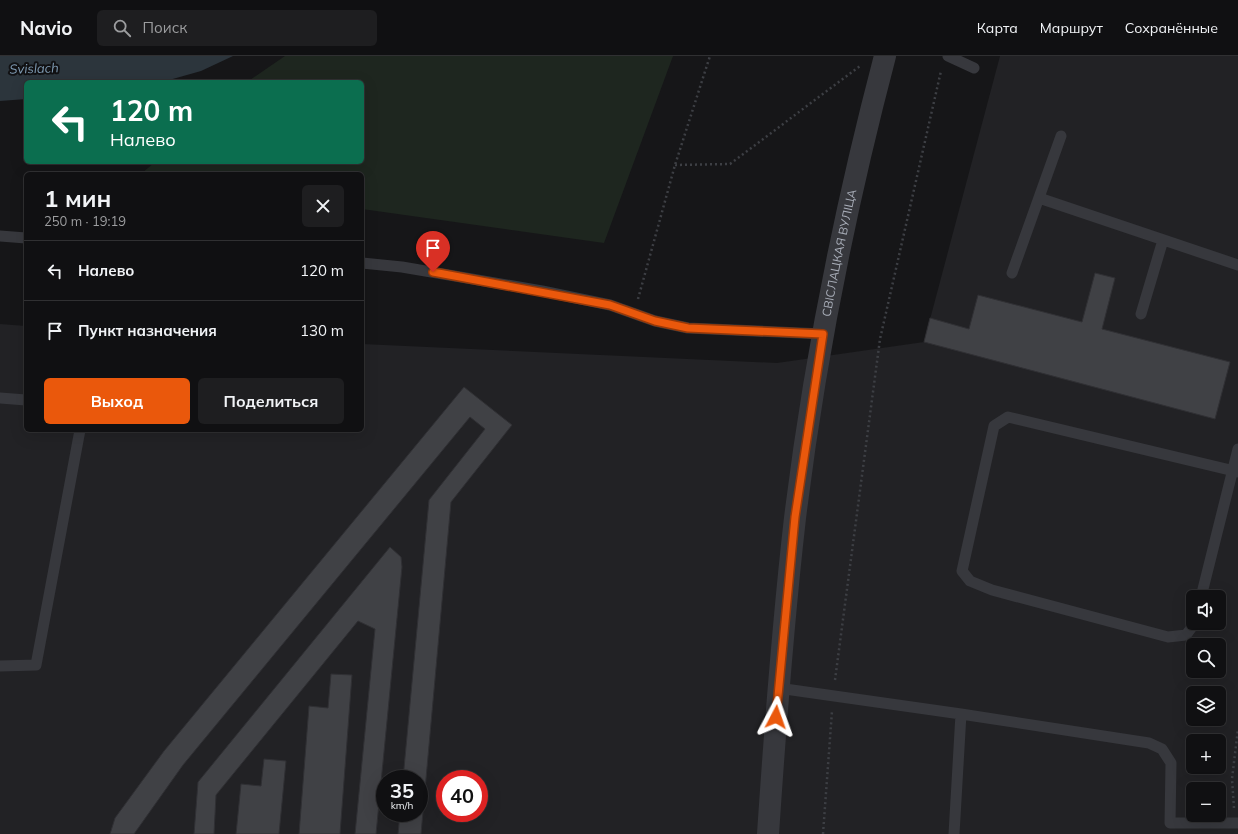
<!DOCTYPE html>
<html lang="ru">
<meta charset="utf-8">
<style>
:root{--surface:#101012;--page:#1e1e20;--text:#f1f3f6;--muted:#9c9d9f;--line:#303032;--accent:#ea580c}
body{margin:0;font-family:Mulish,sans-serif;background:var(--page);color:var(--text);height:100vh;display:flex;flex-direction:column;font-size:15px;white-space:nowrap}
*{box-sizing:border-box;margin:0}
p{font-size:13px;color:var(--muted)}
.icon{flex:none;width:22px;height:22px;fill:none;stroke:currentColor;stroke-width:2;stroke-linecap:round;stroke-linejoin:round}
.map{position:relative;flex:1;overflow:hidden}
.details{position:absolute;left:24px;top:116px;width:340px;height:260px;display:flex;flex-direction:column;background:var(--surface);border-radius:6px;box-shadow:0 4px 16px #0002,0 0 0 1px var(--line)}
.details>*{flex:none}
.banner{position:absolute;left:24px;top:24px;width:340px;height:84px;border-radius:6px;box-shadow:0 4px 16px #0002,0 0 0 1px var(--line);background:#0b6e4f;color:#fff;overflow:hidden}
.fabs{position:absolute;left:1186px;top:534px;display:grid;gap:8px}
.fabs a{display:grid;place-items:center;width:40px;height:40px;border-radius:6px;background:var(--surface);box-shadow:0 4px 16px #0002,0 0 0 1px var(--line);font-size:20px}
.speed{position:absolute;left:376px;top:714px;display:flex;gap:8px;font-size:20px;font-weight:700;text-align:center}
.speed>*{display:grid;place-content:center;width:52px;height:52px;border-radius:50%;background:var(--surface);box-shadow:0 4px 16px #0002,0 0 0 1px var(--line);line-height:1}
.speed small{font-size:10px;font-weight:400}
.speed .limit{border:6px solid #d22;background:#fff;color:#111}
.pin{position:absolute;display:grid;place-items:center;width:34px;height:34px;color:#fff;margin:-41px -17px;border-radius:50% 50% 50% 0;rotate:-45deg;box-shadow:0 0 4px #0007}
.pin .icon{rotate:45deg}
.me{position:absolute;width:44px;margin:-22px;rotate:4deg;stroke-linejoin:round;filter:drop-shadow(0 0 3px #0008)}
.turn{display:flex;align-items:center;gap:14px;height:84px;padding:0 20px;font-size:18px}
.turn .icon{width:52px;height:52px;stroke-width:2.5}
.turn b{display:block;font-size:28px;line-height:34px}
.round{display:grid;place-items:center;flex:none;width:42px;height:42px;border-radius:6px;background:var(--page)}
.summary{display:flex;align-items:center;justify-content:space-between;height:68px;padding:0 20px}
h1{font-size:24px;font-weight:700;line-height:30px}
.primary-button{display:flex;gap:8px;margin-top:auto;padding:8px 20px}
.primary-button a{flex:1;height:46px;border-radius:6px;background:var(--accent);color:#fff;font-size:16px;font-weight:700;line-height:46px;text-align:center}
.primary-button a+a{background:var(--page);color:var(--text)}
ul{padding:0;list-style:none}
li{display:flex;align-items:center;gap:12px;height:60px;padding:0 20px;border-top:1px solid var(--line)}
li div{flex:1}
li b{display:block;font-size:15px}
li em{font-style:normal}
header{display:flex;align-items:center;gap:24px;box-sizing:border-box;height:56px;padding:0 20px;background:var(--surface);border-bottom:1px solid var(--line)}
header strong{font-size:19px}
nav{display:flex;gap:22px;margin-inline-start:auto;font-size:14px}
.search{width:280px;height:36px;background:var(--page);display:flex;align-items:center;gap:10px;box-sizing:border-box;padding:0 14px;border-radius:6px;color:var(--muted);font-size:15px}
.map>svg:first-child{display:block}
.built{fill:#222225;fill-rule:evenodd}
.green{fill:#1e261f}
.water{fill:#2c353c}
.building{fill:#404145;stroke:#303034}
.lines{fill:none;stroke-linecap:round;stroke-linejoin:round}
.path{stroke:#3d3f44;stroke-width:2.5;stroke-dasharray:2 3;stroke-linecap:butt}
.service{stroke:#37383d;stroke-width:11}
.tertiary{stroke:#37383d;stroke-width:22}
.route-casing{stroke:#983908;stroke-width:10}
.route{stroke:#ea580c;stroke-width:7}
.labels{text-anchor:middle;stroke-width:4;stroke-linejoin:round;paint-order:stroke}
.street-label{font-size:12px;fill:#a8adb8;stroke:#111113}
.water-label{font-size:13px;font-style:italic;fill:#7f9bb3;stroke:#111113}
</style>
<header>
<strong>Navio</strong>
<div class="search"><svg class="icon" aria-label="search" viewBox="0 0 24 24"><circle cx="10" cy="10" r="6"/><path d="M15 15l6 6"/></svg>Поиск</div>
<nav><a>Карта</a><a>Маршрут</a><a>Сохранённые</a></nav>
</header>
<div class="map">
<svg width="1238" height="778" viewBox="0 0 1238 778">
<rect width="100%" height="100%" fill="#161618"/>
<path class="built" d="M 1000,0 L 1238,0 L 1238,778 L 0,778 L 0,268 L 26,270 L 26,374 L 362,374 L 362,288 L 777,307 L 924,286 ZM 1193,541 L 1219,541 L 1219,567 L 1193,567 ZM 1193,589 L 1219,589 L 1219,615 L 1193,615 ZM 1193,637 L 1219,637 L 1219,663 L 1193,663 ZM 1193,685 L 1219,685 L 1219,711 L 1193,711 ZM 385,723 L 419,723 L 419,757 L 385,757 ZM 445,723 L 479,723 L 479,757 L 445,757 ZM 1193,733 L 1219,733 L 1219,759 L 1193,759 Z"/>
<path class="green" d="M 285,0 L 673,0 L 604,187 L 362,153 L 362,118 L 141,118 L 155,106 L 362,106 L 362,26 L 247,26 Z"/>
<path class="water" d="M 0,0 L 233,0 L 201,15 L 162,26 L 26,26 L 26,43 L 0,45 Z"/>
<path class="building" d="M 1095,217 L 1115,222 L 1102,273 L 1230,306 L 1215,363 L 924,286 L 930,262 L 969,273 L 978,239 L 1082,266 Z
M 464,331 L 512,369 L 451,446 L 421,778 L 398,778 L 400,757 L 419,757 L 419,723 L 403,723 L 429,444 L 485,373 L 470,361 L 183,709 L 134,778 L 110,778 L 115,762 L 164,695 Z
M 390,491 L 401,501 L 402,511 L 376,778 L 355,778 L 375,573 L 358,565 L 216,739 L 214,778 L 194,778 L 198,726 Z
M 331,618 L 352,619 L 340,778 L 299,778 L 309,650 L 328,652 Z
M 264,703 L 286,705 L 279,778 L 236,778 L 241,728 L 261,730 Z"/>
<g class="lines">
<path class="path" d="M 675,109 L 730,108 L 860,10
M 638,243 L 675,109 L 710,0
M 835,624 L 880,283 L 941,15
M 1234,752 L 1232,723 L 1238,673
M 823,778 L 832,655"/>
<path class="service" d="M 948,0 L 974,12
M 1039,142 L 1238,209
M 0,180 L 26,182
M 362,207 L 402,211 L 542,235 L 610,249 L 655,265 L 688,272 L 823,278
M 1012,217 L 1061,80
M 1141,258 L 1163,184
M 0,342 L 26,344
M 1201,541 L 1238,393
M 1195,567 L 1186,579 L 1168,581 L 992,534 L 970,525 L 962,515 L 994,370 L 1008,361 L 1238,416
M 0,610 L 36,609 L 80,374
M 778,632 L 961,658 L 954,778
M 961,658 L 1149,687 L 1162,693 L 1171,707 L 1170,767 L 1238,767"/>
<path class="tertiary" id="s1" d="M 768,778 C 775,673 783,567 795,462 C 814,307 845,152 885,0"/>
</g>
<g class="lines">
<g class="route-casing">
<path id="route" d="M 433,216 L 610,249 L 655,265 L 688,272 L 823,278 L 795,461 L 776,661"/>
</g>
<use href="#route" class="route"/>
</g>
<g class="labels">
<g class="street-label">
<text dy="4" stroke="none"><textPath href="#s1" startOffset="586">СВІСЛАЦКАЯ ВУЛІЦА</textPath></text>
</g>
<g class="water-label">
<text transform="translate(34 12) rotate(-2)" y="5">Svislach</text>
</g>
</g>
</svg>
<div class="fabs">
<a><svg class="icon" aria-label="sound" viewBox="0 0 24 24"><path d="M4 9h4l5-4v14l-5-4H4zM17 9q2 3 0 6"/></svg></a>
<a><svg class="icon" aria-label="search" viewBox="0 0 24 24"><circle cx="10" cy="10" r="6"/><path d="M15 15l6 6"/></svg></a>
<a><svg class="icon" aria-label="layers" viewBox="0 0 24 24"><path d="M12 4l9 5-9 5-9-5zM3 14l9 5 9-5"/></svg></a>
<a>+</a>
<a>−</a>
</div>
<div class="speed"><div>35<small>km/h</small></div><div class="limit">40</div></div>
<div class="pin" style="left:433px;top:216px;background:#d93025"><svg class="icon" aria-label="arrive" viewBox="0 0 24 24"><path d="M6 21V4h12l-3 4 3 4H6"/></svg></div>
<svg class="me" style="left:776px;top:661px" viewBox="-20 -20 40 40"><path d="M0-17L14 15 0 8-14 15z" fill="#ea580c" stroke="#fff" stroke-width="4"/></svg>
<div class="banner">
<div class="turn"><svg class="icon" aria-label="left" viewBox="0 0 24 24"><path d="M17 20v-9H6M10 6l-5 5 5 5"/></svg><div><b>120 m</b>Налево</div></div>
</div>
<section class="details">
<div class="summary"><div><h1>1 мин</h1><p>250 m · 19:19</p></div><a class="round"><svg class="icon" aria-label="close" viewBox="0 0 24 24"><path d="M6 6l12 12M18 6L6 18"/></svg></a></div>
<ul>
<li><svg class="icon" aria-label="left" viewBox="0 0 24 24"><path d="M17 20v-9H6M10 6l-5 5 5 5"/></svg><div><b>Налево</b></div><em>120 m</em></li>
<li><svg class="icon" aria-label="arrive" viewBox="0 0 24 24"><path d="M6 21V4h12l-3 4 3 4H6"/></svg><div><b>Пункт назначения</b></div><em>130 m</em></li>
</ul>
<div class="primary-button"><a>Выход</a><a>Поделиться</a></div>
</section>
</div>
